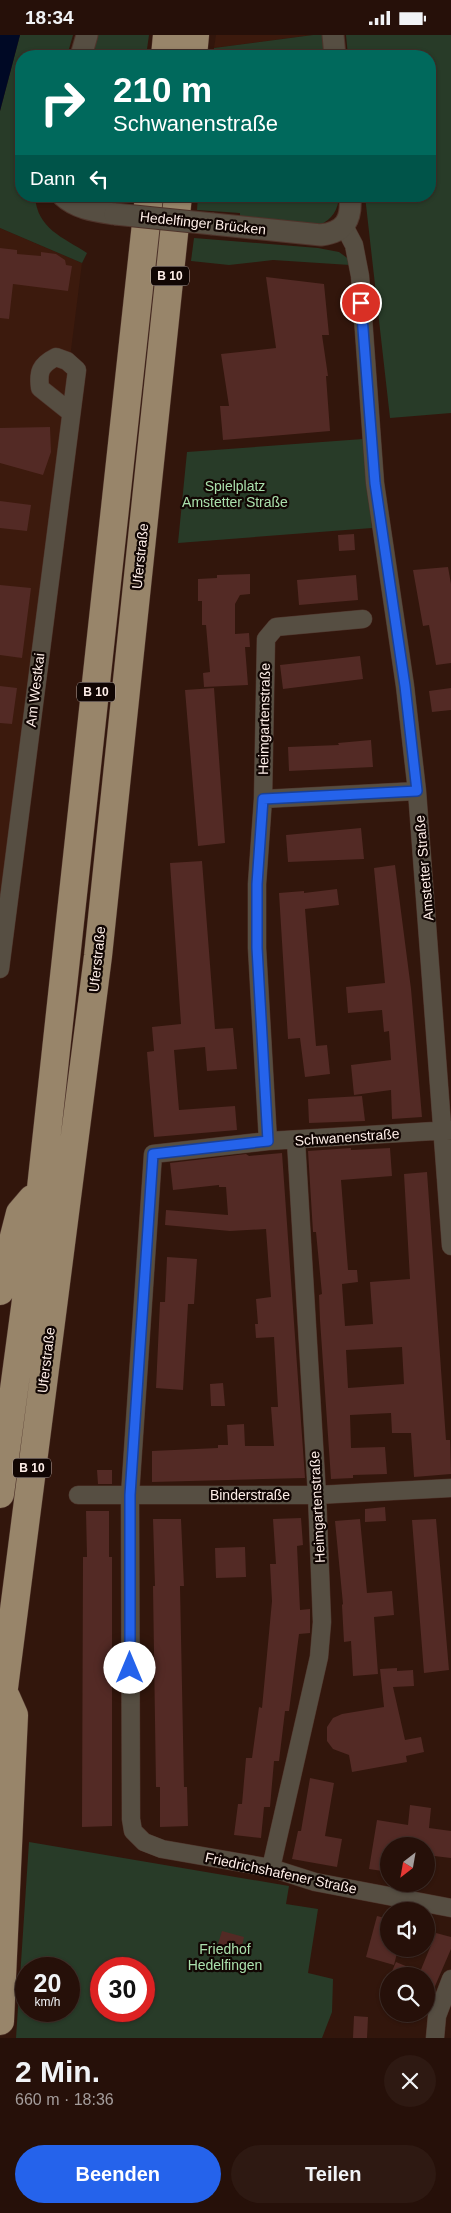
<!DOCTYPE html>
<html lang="de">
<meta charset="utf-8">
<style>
:root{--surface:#261009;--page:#2e1912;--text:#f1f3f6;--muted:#a49d9c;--line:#42302a;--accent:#2563eb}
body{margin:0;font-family:Arial,sans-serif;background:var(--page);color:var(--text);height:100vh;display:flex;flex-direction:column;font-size:19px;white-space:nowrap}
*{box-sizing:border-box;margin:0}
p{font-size:16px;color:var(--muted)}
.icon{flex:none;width:28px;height:28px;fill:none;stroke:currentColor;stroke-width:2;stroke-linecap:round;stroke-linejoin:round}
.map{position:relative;height:2003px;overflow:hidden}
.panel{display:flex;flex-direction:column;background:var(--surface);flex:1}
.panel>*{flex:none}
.guide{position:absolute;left:15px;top:15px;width:421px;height:152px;border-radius:20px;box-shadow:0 1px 4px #0004,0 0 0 1px var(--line);background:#00695c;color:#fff;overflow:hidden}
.needle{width:32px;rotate:211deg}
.tools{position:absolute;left:380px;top:1802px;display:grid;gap:10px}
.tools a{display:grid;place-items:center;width:55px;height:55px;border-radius:50%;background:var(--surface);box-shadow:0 1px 4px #0004,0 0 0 1px var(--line);font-size:25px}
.speed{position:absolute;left:15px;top:1922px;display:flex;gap:10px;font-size:25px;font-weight:700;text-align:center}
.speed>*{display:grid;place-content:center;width:65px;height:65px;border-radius:50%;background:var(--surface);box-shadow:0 1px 4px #0004,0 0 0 1px var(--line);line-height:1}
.speed small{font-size:12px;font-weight:400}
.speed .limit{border:8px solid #d22;background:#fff;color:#111}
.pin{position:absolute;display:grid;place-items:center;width:42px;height:42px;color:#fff;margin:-21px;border:2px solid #fff;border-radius:50%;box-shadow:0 1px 5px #0007}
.me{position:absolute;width:55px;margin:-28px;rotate:0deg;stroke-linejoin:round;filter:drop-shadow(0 0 4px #0008)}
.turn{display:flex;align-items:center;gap:18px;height:105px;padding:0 15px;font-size:22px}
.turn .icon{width:65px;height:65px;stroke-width:2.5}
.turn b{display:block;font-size:35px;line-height:42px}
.then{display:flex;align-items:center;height:48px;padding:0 15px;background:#0003;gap:10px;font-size:19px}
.round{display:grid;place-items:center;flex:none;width:52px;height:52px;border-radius:26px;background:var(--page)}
.overview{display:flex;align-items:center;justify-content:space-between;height:85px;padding:0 15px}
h1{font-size:30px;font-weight:800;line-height:38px}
.button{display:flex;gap:10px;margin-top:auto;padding:10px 15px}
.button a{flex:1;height:58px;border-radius:30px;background:var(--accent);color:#fff;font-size:20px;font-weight:800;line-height:58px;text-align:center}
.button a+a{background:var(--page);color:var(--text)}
.status{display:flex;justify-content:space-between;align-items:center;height:35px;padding:0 25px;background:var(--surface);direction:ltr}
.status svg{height:14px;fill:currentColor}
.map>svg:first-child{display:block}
.built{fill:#3c1a0d}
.green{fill:#283b28;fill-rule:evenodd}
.water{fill:#000925}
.building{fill:#532a25;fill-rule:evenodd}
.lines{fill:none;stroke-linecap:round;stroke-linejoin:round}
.minor-casing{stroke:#4f342b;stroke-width:19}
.tertiary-casing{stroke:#4f342b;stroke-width:23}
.trunk-casing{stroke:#4f342b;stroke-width:29}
.minor{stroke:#564e42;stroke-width:18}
.tertiary{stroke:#564e42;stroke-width:21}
.trunk{stroke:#98856a;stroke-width:28}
.tertiary-bridge-casing{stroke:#4f342b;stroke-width:23;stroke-linecap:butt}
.tertiary-bridge{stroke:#564e42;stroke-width:21}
.route-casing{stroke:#184099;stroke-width:12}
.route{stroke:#2563eb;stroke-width:9}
.labels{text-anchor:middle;stroke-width:4.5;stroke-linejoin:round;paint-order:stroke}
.shield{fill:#110603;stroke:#b7a8a3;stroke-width:1}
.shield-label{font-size:12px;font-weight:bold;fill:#feeee8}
.street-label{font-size:14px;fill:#feeee8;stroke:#110603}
.park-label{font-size:14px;fill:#aae0ac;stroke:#110603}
</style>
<div class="status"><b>18:34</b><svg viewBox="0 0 49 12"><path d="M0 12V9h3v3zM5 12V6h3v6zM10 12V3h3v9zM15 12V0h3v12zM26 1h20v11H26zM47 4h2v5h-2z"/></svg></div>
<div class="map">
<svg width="451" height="2003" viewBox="0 0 451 2003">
<rect width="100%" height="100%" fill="#32160c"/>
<path class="built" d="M 216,0 L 313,0 L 214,13 Z
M 0,193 L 82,228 L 0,877 Z"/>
<path class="green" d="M 20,0 L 73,0 L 67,21 L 21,21 L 21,161 L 35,161 C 37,194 63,202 87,218 L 82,228 L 0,193 L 0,76 Z
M 97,0 L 149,0 L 146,21 L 91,21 Z
M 313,0 L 323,0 L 325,21 L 213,21 L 214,13 Z
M 346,0 L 451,0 L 451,378 L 390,383 L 365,161 L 430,161 L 430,21 L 348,21 Z
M 198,161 L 339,161 L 339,162 C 338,175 332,184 320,190 L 240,185 L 240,178 L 197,175 Z
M 194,203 L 318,213 L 339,217 L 350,225 L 350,230 L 273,225 L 229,230 L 191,226 Z
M 363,404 L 372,493 L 178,508 L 187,417 Z
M 29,1807 L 289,1851 L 286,1869 L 318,1874 L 308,1938 L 333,1944 L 332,1977 L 322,2003 L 16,2003 ZM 26,1934 L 69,1934 L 69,1976 L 26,1976 ZM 101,1934 L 144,1934 L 144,1976 L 101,1976 Z"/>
<path class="water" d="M 0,0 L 20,0 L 0,76 Z"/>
<path class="building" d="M 0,213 L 17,215 L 17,219 L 41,221 L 41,217 L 56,219 L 65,225 L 66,230 L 72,231 L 68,256 L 13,249 L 9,284 L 0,283 Z
M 266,242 L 324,249 L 329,300 L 322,300 L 328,341 L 326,341 L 330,396 L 223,405 L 220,371 L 229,371 L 221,319 L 276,313 Z
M 50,392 L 51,417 L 43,440 L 0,428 L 0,393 Z
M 0,466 L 31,470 L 27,496 L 0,493 Z
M 354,499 L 355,515 L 339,516 L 338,500 Z
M 448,532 L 451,549 L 451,628 L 436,630 L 429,590 L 423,591 L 413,535 Z
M 250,539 L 250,559 L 240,560 L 235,569 L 235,599 L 249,598 L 250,612 L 245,612 L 248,650 L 204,652 L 203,638 L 210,637 L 206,590 L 202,590 L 202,566 L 198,566 L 198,544 L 217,543 L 217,540 Z
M 356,540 L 358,565 L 299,570 L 297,545 Z
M 0,550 L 31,553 L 22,623 L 0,620 Z
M 360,621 L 363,644 L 283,654 L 280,630 Z
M 0,651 L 17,653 L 12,689 L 0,688 Z
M 214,653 L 225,808 L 198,811 L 185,655 Z
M 451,653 L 451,675 L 432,677 L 429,656 Z
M 371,705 L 373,732 L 289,736 L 288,712 L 339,710 L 338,708 Z
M 361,793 L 364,824 L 288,827 L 286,800 Z
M 202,826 L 215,994 L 233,993 L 237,1034 L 207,1036 L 205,1012 L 174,1015 L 179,1075 L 235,1071 L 237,1095 L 154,1102 L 147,1017 L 154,1016 L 152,992 L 181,989 L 170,828 Z
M 395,830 L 411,954 L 422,1082 L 392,1084 L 391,1055 L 354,1060 L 351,1030 L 391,1025 L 389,996 L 384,997 L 382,975 L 348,978 L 346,952 L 385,948 L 374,833 Z
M 337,854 L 339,870 L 305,874 L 316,1011 L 327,1010 L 330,1039 L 305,1042 L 300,1003 L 288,1004 L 279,858 L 304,856 L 304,858 Z
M 362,1061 L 365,1086 L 309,1088 L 308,1064 Z
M 351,1113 L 351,1115 L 390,1113 L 392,1141 L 341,1145 L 348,1235 L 357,1235 L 358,1247 L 342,1249 L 345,1291 L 373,1289 L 370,1247 L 410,1244 L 404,1139 L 427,1137 L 446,1405 L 450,1405 L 451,1439 L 414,1442 L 411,1398 L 392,1398 L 391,1378 L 350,1380 L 351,1413 L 385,1412 L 387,1439 L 353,1440 L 353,1443 L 331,1444 L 320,1285 L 319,1260 L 322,1259 L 316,1197 L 313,1197 L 308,1116 ZM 402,1312 L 404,1349 L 348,1353 L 346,1315 Z
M 282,1118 L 305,1443 L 152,1447 L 152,1416 L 218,1413 L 218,1410 L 228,1410 L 227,1390 L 244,1389 L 245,1411 L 274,1411 L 271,1372 L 278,1372 L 274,1302 L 256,1303 L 255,1289 L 258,1289 L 256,1264 L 271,1262 L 266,1194 L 230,1196 L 165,1190 L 166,1175 L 228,1180 L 226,1152 L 219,1152 L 219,1150 L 173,1155 L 170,1128 L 246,1119 L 249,1121 Z
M 167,1222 L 197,1224 L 194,1269 L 188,1269 L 183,1355 L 156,1353 L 160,1267 L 165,1267 Z
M 223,1348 L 225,1371 L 211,1371 L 210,1349 Z
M 97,1435 L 112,1435 L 112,1449 L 98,1449 Z
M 385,1472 L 386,1486 L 365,1487 L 365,1474 Z
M 86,1476 L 109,1476 L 109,1522 L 112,1522 L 112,1791 L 82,1792 L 83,1522 L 87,1522 Z
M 301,1483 L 303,1510 L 297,1511 L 300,1575 L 310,1574 L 310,1598 L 299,1599 L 289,1676 L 285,1676 L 279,1726 L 274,1726 L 270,1772 L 264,1772 L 261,1803 L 234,1800 L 238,1769 L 242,1769 L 246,1723 L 252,1723 L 259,1672 L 262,1673 L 272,1566 L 270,1529 L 276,1529 L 273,1484 Z
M 153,1484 L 181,1484 L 184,1551 L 180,1551 L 184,1752 L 187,1752 L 188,1791 L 160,1792 L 160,1752 L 156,1752 L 153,1551 L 155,1551 Z
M 360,1484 L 367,1558 L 392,1556 L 394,1580 L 374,1582 L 378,1639 L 353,1641 L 351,1606 L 344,1607 L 342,1570 L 343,1569 L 335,1486 Z
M 436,1484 L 449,1635 L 424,1638 L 412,1485 Z
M 245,1512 L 246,1542 L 216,1543 L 215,1513 Z
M 397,1633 L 397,1636 L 413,1635 L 414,1651 L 393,1652 L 405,1705 L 421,1702 L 424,1717 L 406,1721 L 407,1727 L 352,1737 L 349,1720 L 333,1714 L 327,1706 L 327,1692 L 333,1683 L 342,1679 L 384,1672 L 380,1634 Z
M 310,1743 L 334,1748 L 325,1801 L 342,1804 L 337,1832 L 292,1824 L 298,1796 L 301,1796 Z
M 410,1770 L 431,1773 L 429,1793 L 451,1796 L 451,1823 L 426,1820 L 426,1811 L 389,1811 L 389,1837 L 369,1834 L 377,1785 L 408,1790 Z
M 377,1881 L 389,1884 L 389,1914 L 398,1914 L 394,1930 L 366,1922 Z
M 222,1896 L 244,1902 L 241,1915 L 218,1909 Z
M 436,1898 L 451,1902 L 451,1914 L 426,1972 L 426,1941 L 390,1941 L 396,1927 L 420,1937 Z
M 354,1981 L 368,1982 L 367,2003 L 353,2003 Z"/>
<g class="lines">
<g class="minor-casing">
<path id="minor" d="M 344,191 L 354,210 L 360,241 L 375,448 L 405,651 L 417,756 L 451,1211
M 263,764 L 417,756
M 0,934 L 77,335 L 67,326 L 56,322 C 40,330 38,337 40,353 L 70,377
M 451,1095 L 268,1106 L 153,1119 L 130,1460 L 131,1784 L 133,1796 L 144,1807 L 162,1814 L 271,1833 L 315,1847 L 451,1873
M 268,1106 L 257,913 L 257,849 L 263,764 L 266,604 L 276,592 L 363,584
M 78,1460 L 317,1460 L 451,1453
M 271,1833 L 319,1622 L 322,1587 L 317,1460 L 296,1106
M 435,2003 L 437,1981 L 451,1944"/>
</g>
<g class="tertiary-casing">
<path id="tertiary" d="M 333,0 L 335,21
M 81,21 L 87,0
M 63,161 C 77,174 96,176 115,179
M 213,189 L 321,200 C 345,197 352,185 350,161"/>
</g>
<g class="trunk-casing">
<path id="trunk" d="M 165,21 L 167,0
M 193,21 L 195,0
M 0,1256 L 20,1178 L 32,1164
M 0,1459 L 41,1153 L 149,161
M 0,1684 L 98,921 L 178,161
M 0,1986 L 14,1680 L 6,1662"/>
</g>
<use href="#minor" class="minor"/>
<use href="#tertiary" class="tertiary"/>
<use href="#trunk" class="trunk"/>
<g class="tertiary-bridge-casing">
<path id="tertiary-bridge" d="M 115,179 L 213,189"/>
</g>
<use href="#tertiary-bridge" class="tertiary-bridge"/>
</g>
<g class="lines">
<g class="route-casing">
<path id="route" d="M 130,1633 L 130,1460 L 153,1119 L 268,1106 L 257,913 L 257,849 L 263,764 L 417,756 L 405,651 L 375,448 L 361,268"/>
</g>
<use href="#route" class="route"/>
</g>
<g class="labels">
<g class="shield">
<rect x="151" y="231.5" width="38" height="19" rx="4"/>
<rect x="77" y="647.5" width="38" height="19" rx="4"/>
<rect x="13" y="1423.5" width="38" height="19" rx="4"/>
</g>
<g class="shield-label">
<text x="170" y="245">B 10</text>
<text x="96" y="661">B 10</text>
<text x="32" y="1437">B 10</text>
</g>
<g class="street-label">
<text transform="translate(203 188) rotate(6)" y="5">Hedelfinger Brücken</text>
<text transform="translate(140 521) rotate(-84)" y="5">Uferstraße</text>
<text transform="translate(35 655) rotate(-83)" y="5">Am Westkai</text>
<text transform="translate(264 684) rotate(-89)" y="5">Heimgartenstraße</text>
<text transform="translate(424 833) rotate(-95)" y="5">Amstetter Straße</text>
<text transform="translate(97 924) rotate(-84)" y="5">Uferstraße</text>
<text transform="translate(347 1102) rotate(-4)" y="5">Schwanenstraße</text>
<text transform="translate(46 1325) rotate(-83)" y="5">Uferstraße</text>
<text x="250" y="1465">Binderstraße</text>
<text transform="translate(317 1472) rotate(-93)" y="5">Heimgartenstraße</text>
<text transform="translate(281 1838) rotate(12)" y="5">Friedrichshafener Straße</text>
</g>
<g class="park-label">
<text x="235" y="456">Spielplatz<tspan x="235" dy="16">Amstetter Straße</tspan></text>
<text x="225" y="1919">Friedhof<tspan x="225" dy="16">Hedelfingen</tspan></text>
</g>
</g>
</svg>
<div class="tools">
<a><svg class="needle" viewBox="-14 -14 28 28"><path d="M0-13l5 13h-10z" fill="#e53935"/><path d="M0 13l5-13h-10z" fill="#a49d9c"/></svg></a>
<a><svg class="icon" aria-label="sound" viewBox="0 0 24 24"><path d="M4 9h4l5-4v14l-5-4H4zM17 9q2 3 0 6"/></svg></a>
<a><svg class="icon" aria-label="search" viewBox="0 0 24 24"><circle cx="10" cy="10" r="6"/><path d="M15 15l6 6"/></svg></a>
</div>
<div class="speed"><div>20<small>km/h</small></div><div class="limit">30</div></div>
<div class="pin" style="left:361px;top:268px;background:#d93025"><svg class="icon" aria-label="arrive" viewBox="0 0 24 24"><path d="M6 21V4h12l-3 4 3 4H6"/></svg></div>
<svg class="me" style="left:130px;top:1633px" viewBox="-20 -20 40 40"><circle r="19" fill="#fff"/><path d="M0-13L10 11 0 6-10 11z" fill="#2563eb"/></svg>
<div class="guide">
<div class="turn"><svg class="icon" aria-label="right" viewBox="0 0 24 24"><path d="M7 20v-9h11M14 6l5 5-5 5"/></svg><div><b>210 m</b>Schwanenstraße</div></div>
<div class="then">Dann<svg class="icon" aria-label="left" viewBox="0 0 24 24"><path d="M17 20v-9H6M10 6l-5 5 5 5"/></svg></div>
</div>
</div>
<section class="panel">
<div class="overview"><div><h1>2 Min.</h1><p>660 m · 18:36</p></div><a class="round"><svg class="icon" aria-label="close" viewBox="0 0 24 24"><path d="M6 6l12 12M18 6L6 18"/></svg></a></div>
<div class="button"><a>Beenden</a><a>Teilen</a></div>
</section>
